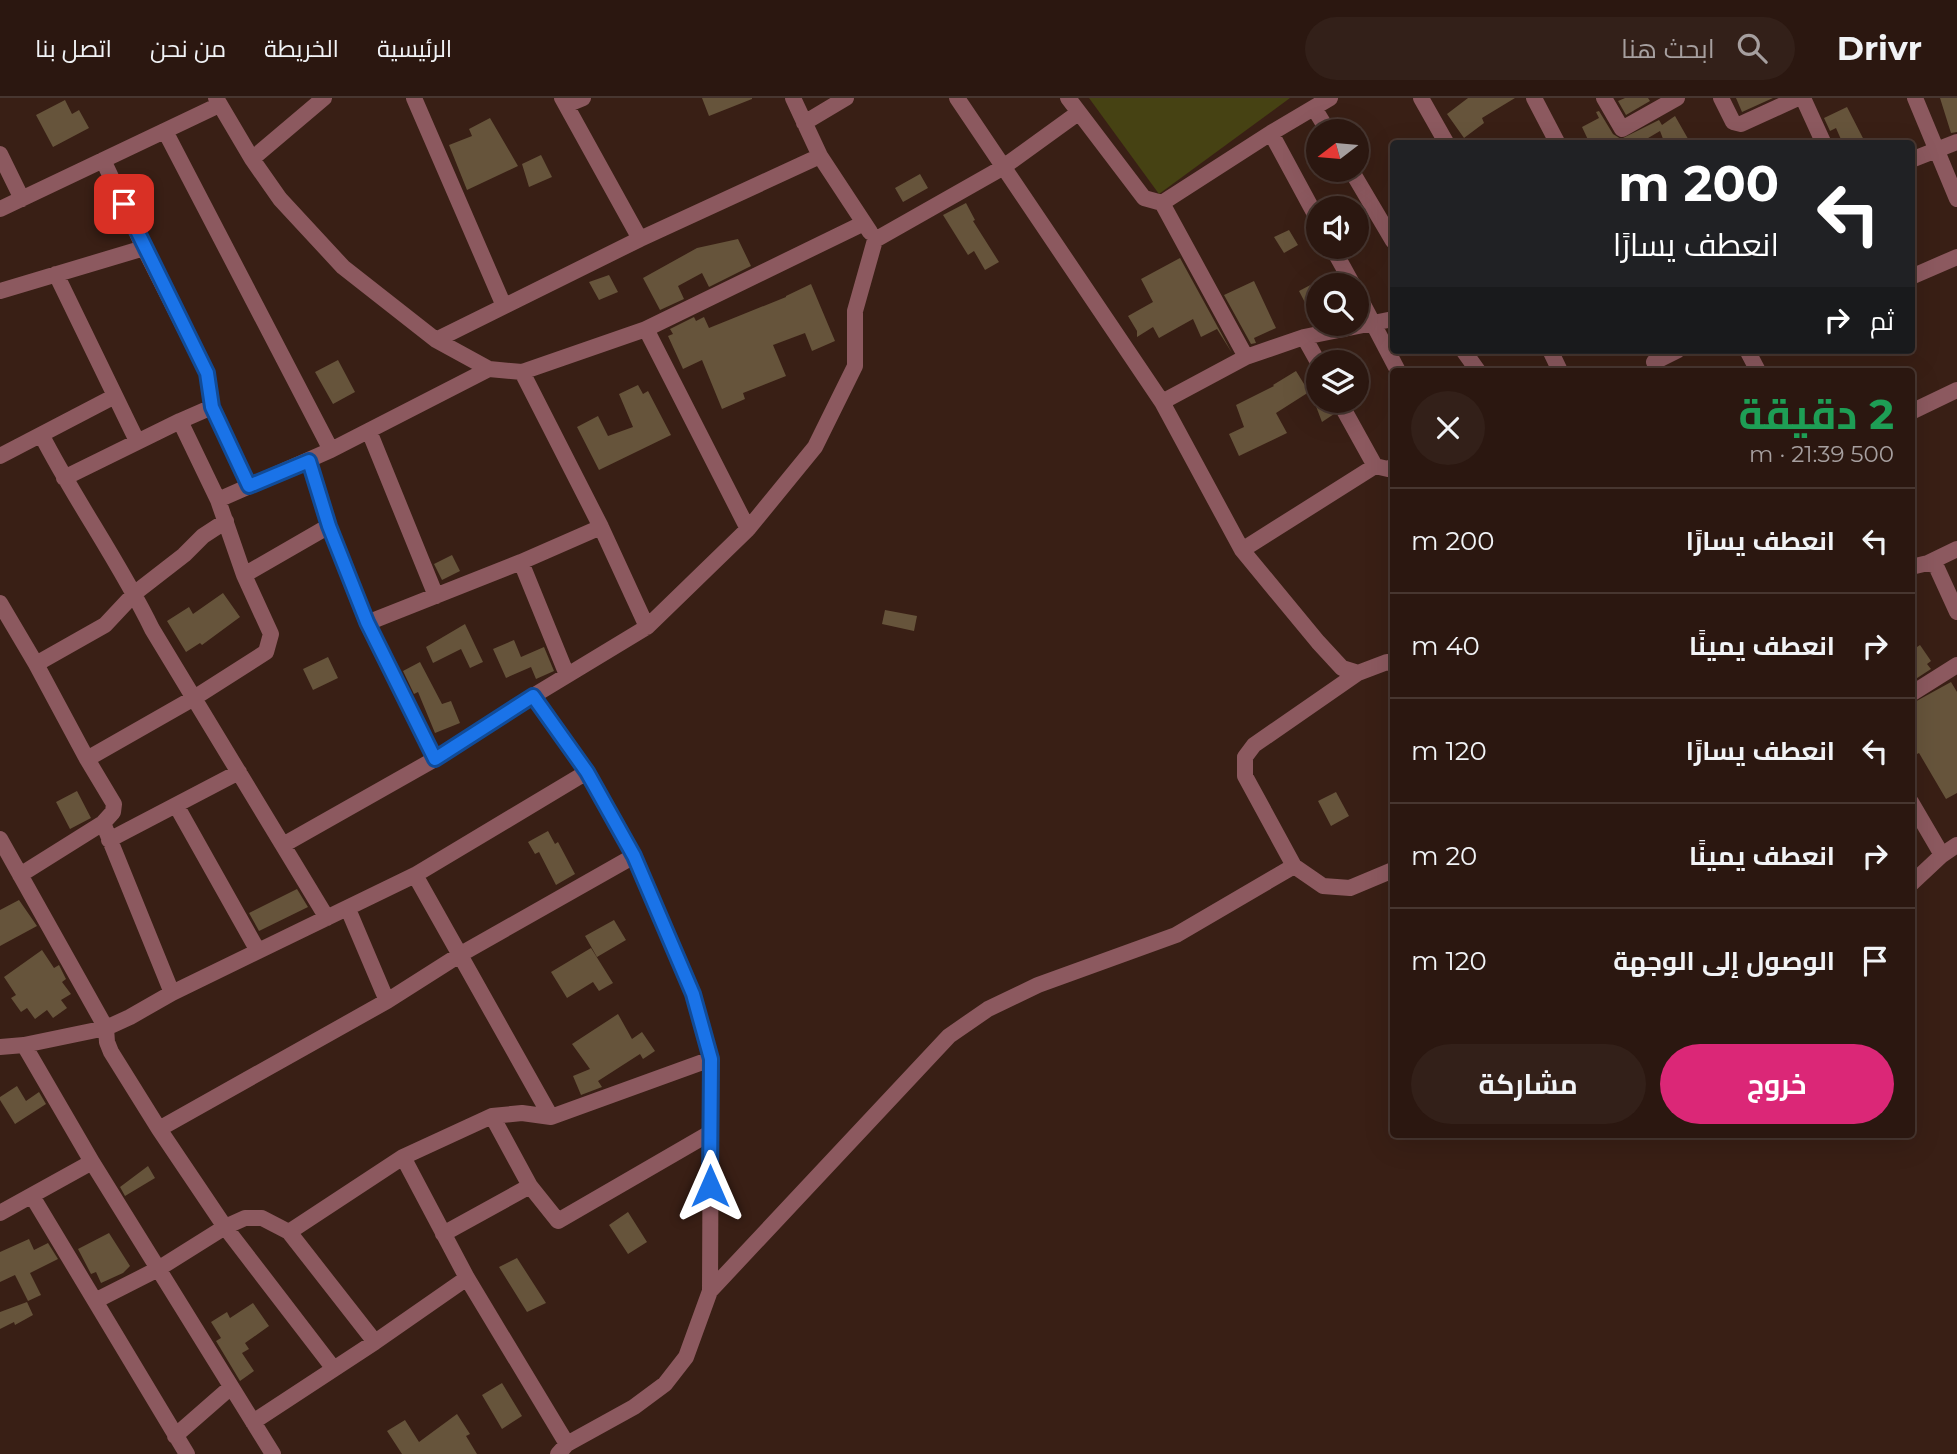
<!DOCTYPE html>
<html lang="ar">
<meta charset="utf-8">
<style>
:root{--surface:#2b1710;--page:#332019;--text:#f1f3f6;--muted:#a69f9f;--line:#473630;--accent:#db2777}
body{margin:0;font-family:Montserrat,Cairo,sans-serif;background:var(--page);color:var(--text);direction:rtl;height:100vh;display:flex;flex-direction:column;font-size:26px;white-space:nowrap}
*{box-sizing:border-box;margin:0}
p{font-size:23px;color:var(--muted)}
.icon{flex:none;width:38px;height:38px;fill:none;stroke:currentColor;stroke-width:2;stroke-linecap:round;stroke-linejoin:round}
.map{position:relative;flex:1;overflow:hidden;direction:ltr}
.details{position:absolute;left:1390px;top:270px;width:525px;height:770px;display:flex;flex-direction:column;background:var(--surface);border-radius:7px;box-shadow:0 7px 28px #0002,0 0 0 2px var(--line);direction:rtl}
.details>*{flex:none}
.banner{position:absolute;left:1390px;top:42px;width:525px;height:214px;border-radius:7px;box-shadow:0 7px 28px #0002,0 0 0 2px var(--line);direction:rtl;background:#202124;color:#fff;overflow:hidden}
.needle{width:46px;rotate:254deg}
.controls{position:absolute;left:1306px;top:21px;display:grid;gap:14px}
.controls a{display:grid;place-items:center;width:63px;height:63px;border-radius:50%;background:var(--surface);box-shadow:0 7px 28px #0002,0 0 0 2px var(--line);font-size:35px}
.pin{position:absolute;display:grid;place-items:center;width:60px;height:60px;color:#fff;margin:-30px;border-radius:14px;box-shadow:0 4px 10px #0006}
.me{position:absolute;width:77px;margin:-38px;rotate:0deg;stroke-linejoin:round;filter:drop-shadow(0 0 5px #0008)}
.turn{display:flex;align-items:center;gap:24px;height:147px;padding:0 21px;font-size:32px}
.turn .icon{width:91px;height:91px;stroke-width:2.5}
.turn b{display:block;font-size:49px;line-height:60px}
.then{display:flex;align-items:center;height:66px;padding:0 21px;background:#0003;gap:14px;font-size:26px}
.round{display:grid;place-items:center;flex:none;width:74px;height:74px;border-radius:37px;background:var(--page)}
.overview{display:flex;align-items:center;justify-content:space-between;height:119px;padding:0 21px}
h1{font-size:42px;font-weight:700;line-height:52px;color:#1e9e55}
.cta{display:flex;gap:14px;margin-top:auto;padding:14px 21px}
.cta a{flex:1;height:80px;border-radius:42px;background:var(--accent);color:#fff;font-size:28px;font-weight:700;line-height:80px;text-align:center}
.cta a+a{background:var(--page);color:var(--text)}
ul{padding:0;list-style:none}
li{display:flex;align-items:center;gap:21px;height:105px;padding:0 21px;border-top:2px solid var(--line)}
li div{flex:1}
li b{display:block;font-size:26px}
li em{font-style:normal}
header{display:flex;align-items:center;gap:42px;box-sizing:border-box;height:98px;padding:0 35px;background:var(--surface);border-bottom:2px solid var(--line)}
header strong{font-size:33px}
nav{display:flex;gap:38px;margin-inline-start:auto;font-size:24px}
.search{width:490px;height:63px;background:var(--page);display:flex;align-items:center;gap:18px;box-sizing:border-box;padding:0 24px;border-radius:38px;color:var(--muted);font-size:26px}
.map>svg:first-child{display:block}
.grass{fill:#464213}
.building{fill:#66543b}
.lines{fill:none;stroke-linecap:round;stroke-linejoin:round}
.street{stroke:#8c595f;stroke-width:16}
.route-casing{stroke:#114b97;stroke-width:18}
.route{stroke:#1a73e8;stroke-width:12}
</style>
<header>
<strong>Drivr</strong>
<div class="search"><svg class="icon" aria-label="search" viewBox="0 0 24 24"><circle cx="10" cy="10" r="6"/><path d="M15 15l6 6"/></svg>ابحث هنا</div>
<nav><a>الرئيسية</a><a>الخريطة</a><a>من نحن</a><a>اتصل بنا</a></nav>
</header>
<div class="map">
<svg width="1957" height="1356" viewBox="0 0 1957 1356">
<rect width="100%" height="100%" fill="#391f15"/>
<path class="grass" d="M 1089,0 L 1290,0 L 1159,96 Z"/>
<path class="building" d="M 702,0 L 752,0 L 752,1 L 709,18 Z
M 1468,0 L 1515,0 L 1482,20 L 1484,25 L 1464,40 L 1447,16 Z
M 1625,0 L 1648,0 L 1650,3 L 1626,17 L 1618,3 Z
M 1736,0 L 1773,0 L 1742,14 Z
M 1940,0 L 1957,0 L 1957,34 L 1951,35 Z
M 65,2 L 72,16 L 79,12 L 89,30 L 53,49 L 36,17 Z
M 1847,9 L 1866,46 L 1843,46 L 1836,30 L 1830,33 L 1824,20 Z
M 1599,13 L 1613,36 L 1621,41 L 1659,22 L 1662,27 L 1675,18 L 1691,46 L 1665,46 L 1660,33 L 1638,46 L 1590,46 L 1582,29 L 1599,20 L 1596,14 Z
M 490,20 L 518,68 L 467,92 L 449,47 L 472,38 L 469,31 Z
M 541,57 L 552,79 L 529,89 L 522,66 Z
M 920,76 L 928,90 L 903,104 L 895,90 Z
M 966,105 L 975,122 L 973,123 L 999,164 L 985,172 L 974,153 L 968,157 L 943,117 Z
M 1289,132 L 1298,147 L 1284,155 L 1274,139 Z
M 738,141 L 751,168 L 709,189 L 702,175 L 678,188 L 684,201 L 660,212 L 643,180 L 697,150 Z
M 1180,160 L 1232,255 L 1217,231 L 1201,239 L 1193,221 L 1159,240 L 1153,229 L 1137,239 L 1137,233 L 1128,218 L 1153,204 L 1141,181 Z
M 609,177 L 618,194 L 599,202 L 589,184 Z
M 1254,183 L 1276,230 L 1254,240 L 1256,245 L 1251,246 L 1224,197 Z
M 1318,183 L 1318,226 L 1316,226 L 1299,193 Z
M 811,186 L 835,243 L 812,253 L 805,235 L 773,247 L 786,278 L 743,295 L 745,301 L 722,311 L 702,262 L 683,271 L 668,238 L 673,236 L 670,231 L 694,219 L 696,223 L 704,219 L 709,230 L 786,199 L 786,198 Z
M 338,262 L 355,294 L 333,306 L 315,274 Z
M 1296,273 L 1309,294 L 1276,315 L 1287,335 L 1239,358 L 1229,336 L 1244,329 L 1236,307 L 1274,288 L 1273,287 Z
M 638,287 L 643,296 L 648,293 L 671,337 L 599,372 L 577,329 L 598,318 L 608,338 L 633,329 L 619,296 Z
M 1314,303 L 1329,303 L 1334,316 L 1322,324 Z
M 452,457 L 460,473 L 442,482 L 434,466 Z
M 223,495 L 240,519 L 202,547 L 200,545 L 186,554 L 167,523 L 189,509 L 193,516 Z
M 885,512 L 917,518 L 914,533 L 882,526 Z
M 465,526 L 483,564 L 470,570 L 461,551 L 433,565 L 426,549 Z
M 514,542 L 521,559 L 544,549 L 554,573 L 536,581 L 531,569 L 506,580 L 493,551 Z
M 1920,547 L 1931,563 L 1927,566 L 1931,571 L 1911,584 L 1911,553 Z
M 328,559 L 338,580 L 313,592 L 303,571 Z
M 420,564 L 442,606 L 451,603 L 460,625 L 435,635 L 418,594 L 414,596 L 403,573 Z
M 1951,584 L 1957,594 L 1957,695 L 1946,701 L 1919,655 L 1911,659 L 1911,606 Z
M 77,693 L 91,720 L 70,731 L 56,704 Z
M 1336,694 L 1349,718 L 1331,728 L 1318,703 Z
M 548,733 L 555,746 L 558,744 L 575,776 L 556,787 L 539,754 L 535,756 L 528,744 Z
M 297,791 L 308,809 L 259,833 L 249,815 Z
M 19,802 L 37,828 L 0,848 L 0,812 Z
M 614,822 L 626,842 L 597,859 L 585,838 Z
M 591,850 L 613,885 L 599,893 L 593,884 L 567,900 L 551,874 Z
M 42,852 L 54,870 L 59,867 L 66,881 L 62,884 L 71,896 L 61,902 L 67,910 L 53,920 L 47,912 L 35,921 L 27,910 L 21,914 L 11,900 L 16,897 L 4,879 Z
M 618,916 L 632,941 L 642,934 L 655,953 L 643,961 L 640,956 L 598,983 L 602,989 L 581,997 L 573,978 L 590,971 L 572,946 Z
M 17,988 L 26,1003 L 39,994 L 46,1006 L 15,1026 L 0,1002 L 0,999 Z
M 148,1068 L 155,1080 L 125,1098 L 120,1089 Z
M 628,1114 L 647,1144 L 628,1156 L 609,1127 Z
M 109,1135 L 130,1168 L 123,1175 L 101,1185 L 96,1174 L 91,1176 L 78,1151 Z
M 29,1141 L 34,1152 L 48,1145 L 58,1161 L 30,1175 L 41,1197 L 28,1203 L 15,1177 L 0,1184 L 0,1154 Z
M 517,1160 L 546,1205 L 527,1214 L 499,1169 Z
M 27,1204 L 33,1217 L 15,1227 L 14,1224 L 0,1231 L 0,1214 Z
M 253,1205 L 269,1228 L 245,1245 L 249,1251 L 242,1255 L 254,1273 L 240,1283 L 216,1243 L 221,1240 L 211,1224 L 227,1214 L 230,1220 Z
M 502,1285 L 522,1318 L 502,1331 L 482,1297 Z
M 457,1316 L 470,1336 L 466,1338 L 477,1356 L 402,1356 L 387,1333 L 405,1322 L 419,1344 Z"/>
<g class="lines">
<path class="street" d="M 216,0 L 252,61 L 280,101 L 343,169 L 436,242 L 489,271 L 522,274 L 601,429 L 647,529 L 533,598 L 587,674 L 634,758 L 693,896 L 711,961 L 710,1193 L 686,1259 L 665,1286 L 634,1309 L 567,1346 L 558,1356
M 414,0 L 504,208
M 562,0 L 640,141
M 793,0 L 820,58 L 870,134
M 957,0 L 1162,304 L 1242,452 L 1318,544 L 1342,570 L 1358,575 L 1387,564 L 1393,565
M 1068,0 L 1144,100 L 1162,105 L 1271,35 L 1330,0
M 1421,0 L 1447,46
M 1534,0 L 1558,46
M 1604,0 L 1622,31 L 1677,0
M 1721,0 L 1733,24 L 1741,26 L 1798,0
M 1803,0 L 1824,46
M 1915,0 L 1957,101
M 566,7 L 583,0
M 1314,10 L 1328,33
M 804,25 L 846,0
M 165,33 L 331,352
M 1271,35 L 1318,122
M 0,56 L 22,101
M 252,61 L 324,0
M 103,62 L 144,150 L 207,275 L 212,309 L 249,388
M 1911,62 L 1957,44
M 1351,72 L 1393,143
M 1162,105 L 1246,259
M 0,111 L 219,7
M 1332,149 L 1353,187
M 56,176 L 137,343
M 1911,179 L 1957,159
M 0,193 L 144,150
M 1356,193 L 1398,273
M 646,231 L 748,431
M 1304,239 L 1318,264
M 436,242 L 640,141 L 820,58
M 1463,252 L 1478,273
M 1550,252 L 1560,273
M 1747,252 L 1758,273
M 1654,264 L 1678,252
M 522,274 L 646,231 L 864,125
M 1339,303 L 1375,368
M 1162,304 L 1246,259 L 1304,239 L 1393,221
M 1911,314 L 1957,292
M 180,323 L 212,309
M 369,333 L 436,498
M 42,338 C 76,404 120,465 152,531 L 327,820
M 0,358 L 115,298
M 309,363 L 329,428 L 367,525 L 435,661
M 64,380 L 180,323 L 218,402 L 244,477 L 271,536 L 266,554 L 194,600 L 87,661
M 218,402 L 331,352 L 489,271
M 1242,452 L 1375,368 L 1388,371 L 1393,369
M 521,464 L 567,577
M 1928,465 L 1957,451
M 1911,469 L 1928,465 L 1936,468 L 1957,514
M 244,477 L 329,428
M 0,505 L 36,566 L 87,661 L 114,706 L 113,714 L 103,725 L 172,895
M 367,525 L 521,464 L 601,429
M 647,529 L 748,431 L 815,349 L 855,268 L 855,213 L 875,142 L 1002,70 L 1078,15
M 36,566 L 105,527 L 135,495 L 184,457 L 203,438 L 226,423
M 1911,596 L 1957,567
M 1911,704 L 1942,757
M 176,707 L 258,853
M 0,741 L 106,930 L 107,944 L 111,954 L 159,1031 L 225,1129 L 334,1271
M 109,742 L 239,674
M 283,747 L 435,661 L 533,598
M 1294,768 L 1245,678 L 1245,659 L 1254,647 L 1358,575
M 20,777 L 103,725
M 415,777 L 551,1019
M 1911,786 L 1942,757 L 1957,747
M 348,811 L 387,903
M 24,947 L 92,1064
M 0,949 L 24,947 L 106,930 L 130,919 L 172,895 L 415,777 L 587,674
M 492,1018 L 530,1088 L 558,1123 L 710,1035
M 159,1031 L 387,903 L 461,856 L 634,758
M 403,1059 L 467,1180 L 567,1346
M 32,1098 L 187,1356
M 0,1115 L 92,1064 L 273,1356
M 289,1134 L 375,1244
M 443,1136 L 530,1088
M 710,1193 L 949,938 L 988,911 L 1038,887 L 1176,837 L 1294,768 L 1323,788 L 1350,790 L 1393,772
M 95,1203 L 158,1171 L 225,1129 L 245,1120 L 262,1120 L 289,1134 L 403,1059 L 492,1018 L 522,1015 L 551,1019 L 711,961
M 253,1324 L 375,1244 L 467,1180
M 175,1338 L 231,1289"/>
</g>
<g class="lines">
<g class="route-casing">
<path id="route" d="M 124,106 L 207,275 L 212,309 L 249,388 L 309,363 L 329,428 L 367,524 L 435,661 L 533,598 L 587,674 L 634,758 L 693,896 L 711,961 L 710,1088"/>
</g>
<use href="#route" class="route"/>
</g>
</svg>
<div class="controls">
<a><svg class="needle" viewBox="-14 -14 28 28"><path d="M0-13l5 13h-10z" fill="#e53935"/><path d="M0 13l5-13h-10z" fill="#a69f9f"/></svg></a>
<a><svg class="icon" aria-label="sound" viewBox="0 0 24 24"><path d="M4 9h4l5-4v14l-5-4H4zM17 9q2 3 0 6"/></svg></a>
<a><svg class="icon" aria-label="search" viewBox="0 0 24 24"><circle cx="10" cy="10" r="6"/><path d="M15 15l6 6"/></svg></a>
<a><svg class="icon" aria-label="layers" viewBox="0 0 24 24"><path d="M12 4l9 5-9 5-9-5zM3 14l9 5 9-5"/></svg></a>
</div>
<div class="pin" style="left:124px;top:106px;background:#d93025"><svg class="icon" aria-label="arrive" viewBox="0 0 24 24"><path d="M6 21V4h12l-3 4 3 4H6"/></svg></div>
<svg class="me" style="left:710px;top:1088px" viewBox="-20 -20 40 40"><path d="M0-17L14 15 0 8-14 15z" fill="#1a73e8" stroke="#fff" stroke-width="4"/></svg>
<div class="banner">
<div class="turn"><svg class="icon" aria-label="left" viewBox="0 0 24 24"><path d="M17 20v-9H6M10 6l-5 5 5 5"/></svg><div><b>200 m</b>انعطف يسارًا</div></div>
<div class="then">ثم<svg class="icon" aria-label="right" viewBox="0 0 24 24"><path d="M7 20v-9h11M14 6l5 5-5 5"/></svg></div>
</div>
<section class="details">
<div class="overview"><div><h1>2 دقيقة</h1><p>500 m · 21:39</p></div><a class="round"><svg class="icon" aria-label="close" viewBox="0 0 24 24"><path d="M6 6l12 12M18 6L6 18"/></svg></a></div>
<ul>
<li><svg class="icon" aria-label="left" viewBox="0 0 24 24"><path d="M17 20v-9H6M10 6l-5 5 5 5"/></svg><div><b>انعطف يسارًا</b></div><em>200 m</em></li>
<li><svg class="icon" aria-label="right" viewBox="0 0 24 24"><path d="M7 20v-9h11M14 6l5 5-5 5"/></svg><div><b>انعطف يمينًا</b></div><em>40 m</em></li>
<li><svg class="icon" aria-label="left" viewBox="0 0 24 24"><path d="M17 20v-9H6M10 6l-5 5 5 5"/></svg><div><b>انعطف يسارًا</b></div><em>120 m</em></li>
<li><svg class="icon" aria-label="right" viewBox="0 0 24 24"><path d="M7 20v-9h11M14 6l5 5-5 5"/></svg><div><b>انعطف يمينًا</b></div><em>20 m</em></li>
<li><svg class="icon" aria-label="arrive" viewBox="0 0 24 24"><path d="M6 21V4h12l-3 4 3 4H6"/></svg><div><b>الوصول إلى الوجهة</b></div><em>120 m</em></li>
</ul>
<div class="cta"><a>خروج</a><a>مشاركة</a></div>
</section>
</div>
